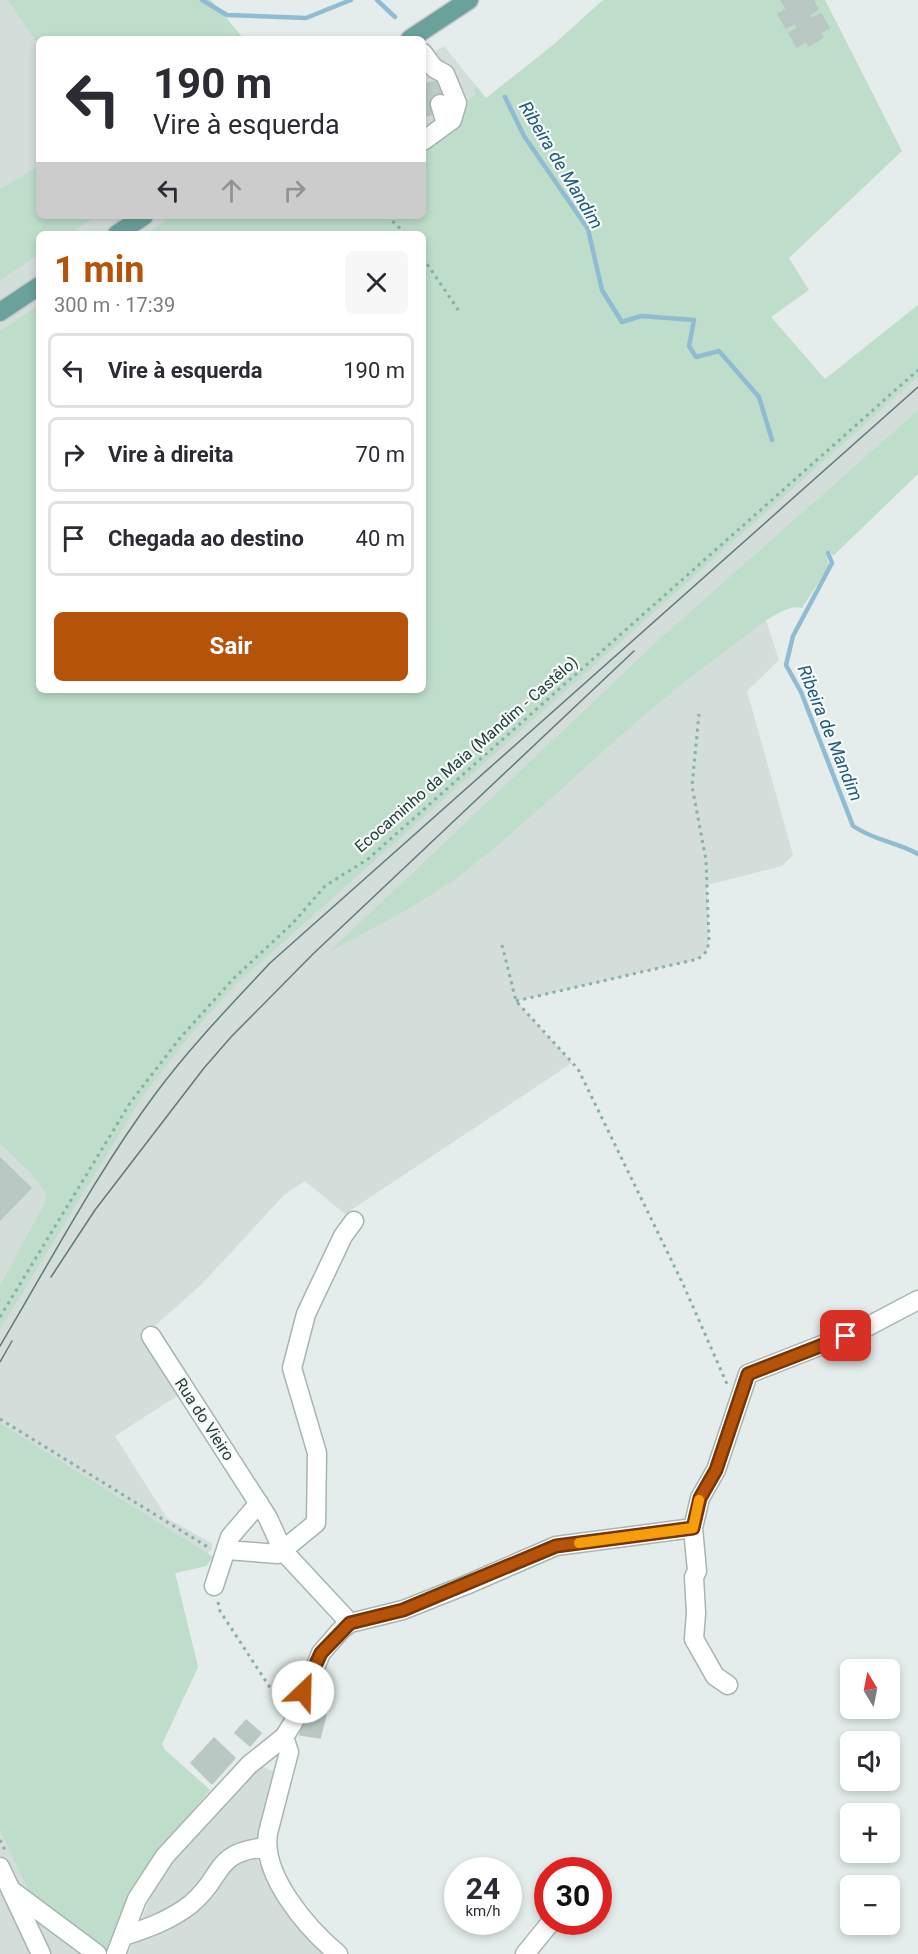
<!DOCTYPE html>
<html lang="pt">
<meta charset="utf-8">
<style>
:root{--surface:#fff;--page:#f7f7f7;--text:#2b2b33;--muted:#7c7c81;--line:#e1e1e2;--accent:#b45309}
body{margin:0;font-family:Roboto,sans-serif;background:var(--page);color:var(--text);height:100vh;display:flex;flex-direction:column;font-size:22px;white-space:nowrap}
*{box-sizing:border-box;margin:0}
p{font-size:20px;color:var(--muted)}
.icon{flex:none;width:33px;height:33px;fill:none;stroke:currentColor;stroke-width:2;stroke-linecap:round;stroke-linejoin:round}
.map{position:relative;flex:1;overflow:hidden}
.side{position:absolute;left:36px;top:231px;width:390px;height:462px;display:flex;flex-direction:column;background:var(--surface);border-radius:9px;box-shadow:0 3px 9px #0003}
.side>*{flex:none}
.guide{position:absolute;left:36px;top:36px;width:390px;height:183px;border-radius:9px;box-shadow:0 3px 9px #0003;background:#fff;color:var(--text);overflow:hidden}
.needle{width:39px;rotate:350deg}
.tools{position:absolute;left:840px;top:1659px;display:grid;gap:12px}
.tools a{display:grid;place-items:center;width:60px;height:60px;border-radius:9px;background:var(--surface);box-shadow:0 3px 9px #0003;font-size:30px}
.speed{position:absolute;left:444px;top:1857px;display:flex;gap:12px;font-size:30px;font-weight:700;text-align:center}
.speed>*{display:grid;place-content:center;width:78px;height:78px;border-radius:50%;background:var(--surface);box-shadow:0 3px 9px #0003;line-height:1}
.speed small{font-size:15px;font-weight:400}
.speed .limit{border:9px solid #d22;background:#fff;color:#111}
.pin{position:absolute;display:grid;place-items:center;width:51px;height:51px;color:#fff;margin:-26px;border-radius:12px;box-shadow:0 3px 9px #0006}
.me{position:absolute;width:66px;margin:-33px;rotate:24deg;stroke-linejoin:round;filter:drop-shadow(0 0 4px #0008)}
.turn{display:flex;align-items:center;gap:21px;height:126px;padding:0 18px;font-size:27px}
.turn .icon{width:78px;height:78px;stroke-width:2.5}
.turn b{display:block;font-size:42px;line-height:51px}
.lanes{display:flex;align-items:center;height:57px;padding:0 18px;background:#0003;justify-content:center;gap:30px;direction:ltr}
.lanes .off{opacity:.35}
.round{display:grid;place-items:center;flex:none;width:63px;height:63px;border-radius:9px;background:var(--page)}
.summary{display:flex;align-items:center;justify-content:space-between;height:102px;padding:0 18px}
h1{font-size:36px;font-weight:700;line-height:45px;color:var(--accent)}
.button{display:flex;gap:12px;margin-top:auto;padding:12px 18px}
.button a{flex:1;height:69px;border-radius:9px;background:var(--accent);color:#fff;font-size:24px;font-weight:700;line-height:69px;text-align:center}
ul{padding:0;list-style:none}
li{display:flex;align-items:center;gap:18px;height:75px;margin:0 12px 9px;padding:0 6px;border:3px solid var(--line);border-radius:9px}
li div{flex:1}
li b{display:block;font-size:22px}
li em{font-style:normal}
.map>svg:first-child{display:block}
.built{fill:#d3ddda;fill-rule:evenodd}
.green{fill:#beddcb}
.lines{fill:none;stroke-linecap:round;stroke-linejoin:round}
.stream{stroke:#8fbcd0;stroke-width:4.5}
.building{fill:#bac8c4;stroke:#b7c7c3;stroke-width:1.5}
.minor-tunnel{stroke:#becac8;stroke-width:18;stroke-dasharray:18 9;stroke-linecap:butt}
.minor-casing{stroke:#a7b5b3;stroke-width:21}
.major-casing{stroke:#c2c9c8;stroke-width:21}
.path{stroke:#86b0a9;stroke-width:3;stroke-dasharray:3 4.5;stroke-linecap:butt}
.minor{stroke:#fff;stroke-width:18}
.major{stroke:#6ba19b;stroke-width:18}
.tram{stroke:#5f7a77;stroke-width:1.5}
.route-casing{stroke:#753606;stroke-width:15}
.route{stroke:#b45309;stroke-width:10}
.slow{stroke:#f59e0b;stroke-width:10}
.labels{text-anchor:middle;stroke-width:4.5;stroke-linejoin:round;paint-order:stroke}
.street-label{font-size:16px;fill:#243e3b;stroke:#f5faf8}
.water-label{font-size:18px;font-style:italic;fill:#205c79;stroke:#f5faf8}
</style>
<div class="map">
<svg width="918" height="1954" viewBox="0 0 918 1954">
<rect width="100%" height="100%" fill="#e4edeb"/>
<path class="built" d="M 0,0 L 199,0 L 39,39 L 39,216 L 423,216 L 738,536 L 918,377 L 918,410 L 747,562 L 779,660 L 747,691 L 793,855 L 782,866 L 707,885 L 709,941 L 707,951 L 698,959 L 516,1001 L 572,1063 L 345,1214 L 305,1181 L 284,1195 L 202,1284 L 141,1338 L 177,1396 L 115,1436 L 167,1518 L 213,1544 L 208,1554 L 213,1557 L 206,1566 L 175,1573 L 198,1667 L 162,1744 L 165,1750 L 210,1790 L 164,1844 L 140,1879 L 107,1954 L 0,1954 ZM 39,234 L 423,234 L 423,690 L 39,690 Z
M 444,46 L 490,103 L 423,150 L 423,59 Z
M 262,1766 L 276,1773 L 258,1862 L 326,1954 L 128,1954 L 160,1872 Z"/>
<path class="green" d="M 8,0 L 211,0 L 244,39 L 39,39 L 39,46 Z
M 603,0 L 825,0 L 902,151 L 789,258 L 809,290 L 771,317 L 825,379 L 918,305 L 918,377 L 236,984 L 190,1035 L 142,1097 L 0,1329 L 0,1286 L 45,1203 L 46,1193 L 33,1175 L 0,1143 L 0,331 L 39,305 L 39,690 L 423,690 L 423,234 L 146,234 L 173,216 L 423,216 L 423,150 C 440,139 466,126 465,102 L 476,94 L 474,89 L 477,87 L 486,98 L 553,45 Z
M 39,166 L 39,216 L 96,216 L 69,234 L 39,234 L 39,254 L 0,280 L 0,189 Z
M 918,410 L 918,474 L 833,556 L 830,551 L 826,555 L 829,566 L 802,608 C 783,602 742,639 726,651 C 636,714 561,794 476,863 C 433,898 379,925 329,952 L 662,637 Z
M 0,1423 L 213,1557 L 206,1566 L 175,1573 L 198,1667 L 162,1744 L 165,1750 L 210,1790 L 164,1844 L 140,1879 L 108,1953 L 32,1897 L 0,1831 Z"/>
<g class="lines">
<path class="stream" d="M 202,0 L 227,15 L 306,18 L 351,0
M 377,0 L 395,17
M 505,97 L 524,136 L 588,229 L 602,290 L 622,322 L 641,316 L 694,320 L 689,346 L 696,357 L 719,351 L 759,397 L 772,440
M 828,553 L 832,563 L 793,636 L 786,665 L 801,692 L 853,826 C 877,842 895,841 918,854"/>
</g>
<path class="building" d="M 781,0 L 813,0 L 818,9 L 809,15 L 811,19 L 821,14 L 829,28 L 820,33 L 823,37 L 809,46 L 806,41 L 797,47 L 789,33 L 798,28 L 795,23 L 786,28 L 778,14 L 787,9 Z
M 423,80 L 427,84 L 439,80 L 446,102 L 436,113 L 423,117 Z
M 0,1158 L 31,1188 L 0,1220 Z
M 305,1711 L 326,1715 L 320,1738 L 300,1735 Z
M 246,1720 L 261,1733 L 250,1746 L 235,1733 Z
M 214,1738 L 235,1758 L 212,1784 L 191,1763 Z"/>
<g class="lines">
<path class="minor-tunnel" d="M 433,82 L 440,104"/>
<g class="minor-casing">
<path id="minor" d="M 423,53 L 434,68 L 445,74 L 457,103 L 452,120 L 423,141
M 440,104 L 446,124
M 151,1336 L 268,1518 L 283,1551 L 350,1623
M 693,1528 L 697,1571 L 694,1577 L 696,1613 L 694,1639 L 715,1676 L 728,1685
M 227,1550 L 278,1554 L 316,1523 L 317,1453 L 292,1368 L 306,1314 L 343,1236 L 354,1221
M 214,1586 L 230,1537 L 259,1503
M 284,1737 L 289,1752 L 268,1833 C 261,1875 307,1928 338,1954
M 0,1867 L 41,1954
M 11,1890 L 97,1954
M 124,1936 C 148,1928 171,1920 191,1904 C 226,1875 211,1853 266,1847
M 116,1954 L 137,1899 L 165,1856 L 249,1765 L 284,1737 L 293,1723 L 321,1653 L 341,1630 L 350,1623 L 403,1610 L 466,1585 L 556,1546 L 693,1528 L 700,1498 L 716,1470 L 748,1374 L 863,1329 L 918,1300
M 525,1954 L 551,1922"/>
</g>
<g class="major-casing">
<path id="major" d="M 410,39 L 469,0
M 117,234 L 144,216
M 0,312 L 39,286"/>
</g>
<path class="path" d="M 387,216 L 406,234
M 423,258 L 459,311
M 502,945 L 516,1001 L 578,1069 L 683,1284 L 727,1384
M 516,1001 L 698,959 L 707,951 L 709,941 L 706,860 L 692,786 L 699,714
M 0,1317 L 130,1103 L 180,1038 L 234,978 L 293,923 L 325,886 L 368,859 L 918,370
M 0,1419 L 211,1549
M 218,1602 L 220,1611 L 282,1706
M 0,1840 L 6,1852"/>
<use href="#minor" class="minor"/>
<use href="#major" class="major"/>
<path class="tram" d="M 51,1277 L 95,1210 L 204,1068 L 231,1037 L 313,954 L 634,651
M 0,1346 C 50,1262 97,1172 156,1093 C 190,1047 231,1005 270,963 L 918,387
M 0,1362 L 12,1341"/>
</g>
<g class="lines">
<g class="route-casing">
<path id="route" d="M 303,1692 L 321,1653 L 350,1623 L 403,1610 L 556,1546 L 693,1528 L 700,1498 L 716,1470 L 748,1374 L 846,1336"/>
</g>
<use href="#route" class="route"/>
<path class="slow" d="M 579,1543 L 693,1528 L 699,1500"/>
</g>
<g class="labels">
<g class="street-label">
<text transform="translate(466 754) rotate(-41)" y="6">Ecocaminho da Maia (Mandim - Castêlo)</text>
<text transform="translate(205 1419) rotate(57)" y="6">Rua do Vieiro</text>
</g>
<g class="water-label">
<text transform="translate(561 165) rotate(59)" y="6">Ribeira de Mandim</text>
<text transform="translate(830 733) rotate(68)" y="6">Ribeira de Mandim</text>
</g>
</g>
</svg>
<div class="tools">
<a><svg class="needle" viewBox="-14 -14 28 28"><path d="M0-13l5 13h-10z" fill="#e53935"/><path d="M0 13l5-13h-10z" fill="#7c7c81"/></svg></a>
<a><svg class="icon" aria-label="sound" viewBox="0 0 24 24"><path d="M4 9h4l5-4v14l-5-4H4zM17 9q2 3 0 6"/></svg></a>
<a>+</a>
<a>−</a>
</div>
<div class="speed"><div>24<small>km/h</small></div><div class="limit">30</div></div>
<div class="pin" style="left:846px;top:1336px;background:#d93025"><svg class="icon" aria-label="arrive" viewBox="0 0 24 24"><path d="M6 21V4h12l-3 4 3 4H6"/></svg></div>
<svg class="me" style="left:303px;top:1692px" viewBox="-20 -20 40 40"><circle r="19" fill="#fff"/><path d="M0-13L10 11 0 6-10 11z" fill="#b45309"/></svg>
<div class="guide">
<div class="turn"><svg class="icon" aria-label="left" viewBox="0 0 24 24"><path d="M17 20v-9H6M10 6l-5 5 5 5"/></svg><div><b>190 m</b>Vire à esquerda</div></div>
<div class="lanes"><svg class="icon" aria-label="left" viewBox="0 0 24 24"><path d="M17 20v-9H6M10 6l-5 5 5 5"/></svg><svg class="icon off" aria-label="ahead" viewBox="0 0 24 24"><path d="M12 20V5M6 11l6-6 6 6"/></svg><svg class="icon off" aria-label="right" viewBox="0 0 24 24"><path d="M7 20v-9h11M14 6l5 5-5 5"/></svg></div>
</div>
<section class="side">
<div class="summary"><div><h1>1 min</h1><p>300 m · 17:39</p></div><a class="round"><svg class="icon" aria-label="close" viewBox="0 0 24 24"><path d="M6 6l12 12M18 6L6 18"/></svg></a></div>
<ul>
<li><svg class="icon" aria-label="left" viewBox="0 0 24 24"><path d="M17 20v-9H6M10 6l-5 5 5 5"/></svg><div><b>Vire à esquerda</b></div><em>190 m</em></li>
<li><svg class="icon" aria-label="right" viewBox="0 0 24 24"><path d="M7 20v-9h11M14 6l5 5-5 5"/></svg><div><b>Vire à direita</b></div><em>70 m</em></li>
<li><svg class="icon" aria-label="arrive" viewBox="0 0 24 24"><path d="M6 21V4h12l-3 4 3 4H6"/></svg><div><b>Chegada ao destino</b></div><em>40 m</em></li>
</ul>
<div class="button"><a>Sair</a></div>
</section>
</div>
